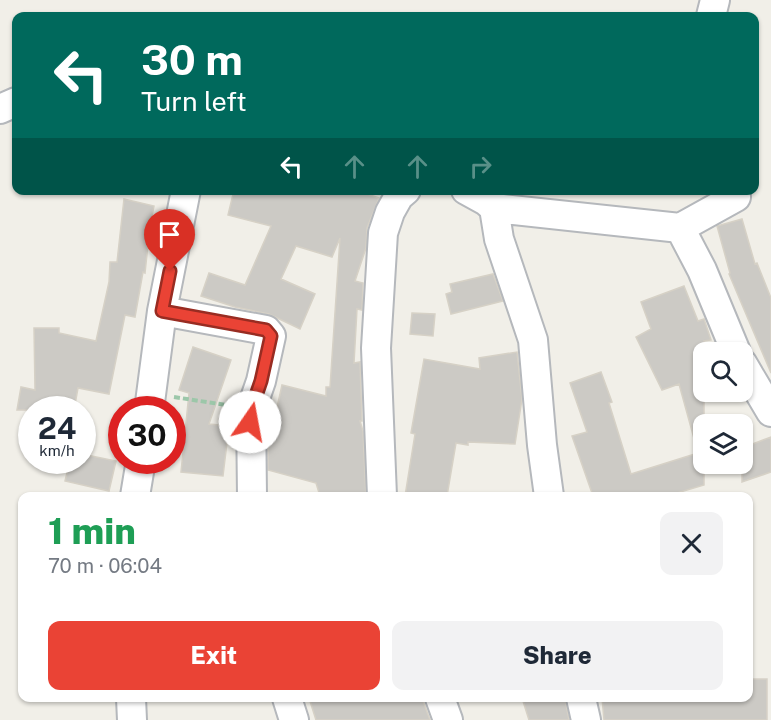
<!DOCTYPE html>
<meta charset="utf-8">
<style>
:root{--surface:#fff;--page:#f2f2f3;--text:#1f2937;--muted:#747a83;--accent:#ea4335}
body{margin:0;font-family:"Public Sans",sans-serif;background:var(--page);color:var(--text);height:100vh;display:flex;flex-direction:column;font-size:22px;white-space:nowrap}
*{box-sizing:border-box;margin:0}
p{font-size:20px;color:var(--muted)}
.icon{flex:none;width:33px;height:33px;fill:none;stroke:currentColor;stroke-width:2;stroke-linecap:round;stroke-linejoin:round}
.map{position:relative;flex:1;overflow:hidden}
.panel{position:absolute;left:18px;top:492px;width:735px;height:210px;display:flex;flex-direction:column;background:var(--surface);border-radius:12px;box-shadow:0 2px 4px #0004}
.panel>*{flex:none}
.banner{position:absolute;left:12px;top:12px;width:747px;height:183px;border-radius:12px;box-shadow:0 2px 4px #0004;background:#00695c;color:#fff;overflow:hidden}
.fabs{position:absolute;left:693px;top:342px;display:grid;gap:12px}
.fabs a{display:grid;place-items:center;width:60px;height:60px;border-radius:12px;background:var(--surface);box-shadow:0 2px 4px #0004;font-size:30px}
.speed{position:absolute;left:18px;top:396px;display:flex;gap:12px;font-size:30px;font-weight:700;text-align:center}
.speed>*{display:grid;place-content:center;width:78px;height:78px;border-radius:50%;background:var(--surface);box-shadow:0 2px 4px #0004;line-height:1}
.speed small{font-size:15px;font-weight:400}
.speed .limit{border:9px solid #d22;background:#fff;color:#111}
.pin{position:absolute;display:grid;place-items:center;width:51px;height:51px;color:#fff;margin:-62px -26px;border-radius:50% 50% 50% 0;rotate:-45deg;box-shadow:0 0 6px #0007}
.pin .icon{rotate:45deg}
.me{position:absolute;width:66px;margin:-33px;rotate:12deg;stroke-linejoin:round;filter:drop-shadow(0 0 4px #0008)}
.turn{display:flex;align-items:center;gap:21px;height:126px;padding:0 30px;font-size:27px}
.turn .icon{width:78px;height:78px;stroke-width:2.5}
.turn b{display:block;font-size:42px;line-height:51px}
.lanes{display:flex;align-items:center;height:57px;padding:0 30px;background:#0003;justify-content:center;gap:30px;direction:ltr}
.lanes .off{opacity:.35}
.round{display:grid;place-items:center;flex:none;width:63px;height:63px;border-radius:12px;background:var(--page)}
.summary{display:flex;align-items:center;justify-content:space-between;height:102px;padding:0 30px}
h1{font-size:36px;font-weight:800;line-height:45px;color:#1e9e55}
.button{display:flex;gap:12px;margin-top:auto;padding:12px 30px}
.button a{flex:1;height:69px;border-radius:12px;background:var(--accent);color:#fff;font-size:24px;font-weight:800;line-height:69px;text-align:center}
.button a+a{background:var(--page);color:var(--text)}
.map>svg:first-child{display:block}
.building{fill:#cccac5;stroke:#d6d1c6;stroke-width:1.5}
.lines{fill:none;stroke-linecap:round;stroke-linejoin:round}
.minor-casing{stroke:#b5b8bc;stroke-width:32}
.path{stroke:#9cc7a9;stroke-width:4;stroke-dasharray:6 3;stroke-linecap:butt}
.minor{stroke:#fff;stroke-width:28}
.route-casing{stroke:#982c22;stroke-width:15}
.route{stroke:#ea4335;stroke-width:10}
</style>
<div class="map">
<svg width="771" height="720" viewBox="0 0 771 720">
<rect width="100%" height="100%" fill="#f1efe8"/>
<path class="building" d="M 234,190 L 356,190 L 379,198 L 367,228 L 366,248 L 355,281 L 363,283 L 362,310 L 357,309 L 354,363 L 360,362 L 362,421 L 360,421 L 363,431 L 366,496 L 320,496 L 316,483 L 268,470 L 268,448 L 282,385 L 326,396 L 326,387 L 330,387 L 340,238 L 332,257 L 296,246 L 281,279 L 315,294 L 300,329 L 269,314 L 235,307 L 201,296 L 209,273 L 245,285 L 271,226 L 228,215 Z
M 124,199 L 154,206 L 150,226 L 145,273 L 143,272 L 135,317 L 125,315 L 109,394 L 78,388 L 74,410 L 17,410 L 21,387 L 35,390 L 34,328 L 59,328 L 59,333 L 96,341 L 109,282 L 110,262 L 117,262 Z
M 742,219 L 755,264 L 757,263 L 771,298 L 771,373 L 729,274 L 730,273 L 717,226 Z
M 493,274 L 503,301 L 451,314 L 446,294 L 452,292 L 450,284 Z
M 684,286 L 698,321 L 704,319 L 711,340 L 704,341 L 704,485 L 667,496 L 593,496 L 572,436 L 587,432 L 570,383 L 601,372 L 612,402 L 609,403 L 631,474 L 698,453 L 679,384 L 662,390 L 636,337 L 651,329 L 641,302 Z
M 412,313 L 435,314 L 433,336 L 410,334 Z
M 193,347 L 231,360 L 209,424 L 229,426 L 223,476 L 181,472 L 189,393 L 179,390 Z
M 517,352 L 522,399 L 515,444 L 468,442 L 468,445 L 456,443 L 447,496 L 405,496 L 415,434 L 411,433 L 424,359 L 480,369 L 479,358 Z
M 771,437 L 771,472 L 742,482 L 742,448 Z
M 82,454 L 116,461 L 109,491 L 65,481 L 70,460 L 82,460 Z
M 748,679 L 767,679 L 767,720 L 604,720 L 602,698 L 748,698 Z
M 309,698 L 422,698 L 430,720 L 316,720 Z
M 522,698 L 565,698 L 569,720 L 529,720 Z"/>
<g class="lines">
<g class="minor-casing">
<path id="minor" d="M 711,16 L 715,0
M 0,109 L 16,102
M 466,190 L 486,201 L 494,208 L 499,239 L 533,340 L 542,445 L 549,496
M 494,208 L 680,228 L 702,270 L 736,352
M 680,228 L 736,197
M 162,311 L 266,330 L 271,336 L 261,381 L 251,410 L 252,496
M 742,363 L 771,412
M 149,410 L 162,311 L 186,190
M 135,496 L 141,460
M 382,496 L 376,348 L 383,233 L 390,212 L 399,196 L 406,190
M 131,698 L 132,720
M 287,698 L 294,720
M 440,698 L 448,720
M 581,698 L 586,720"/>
</g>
<path class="path" d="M 174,397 L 226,405"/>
<use href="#minor" class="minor"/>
</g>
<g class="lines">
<g class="route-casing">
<path id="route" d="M 170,271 L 162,311 L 266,330 L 271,336 L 261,381 L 251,410 L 250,422"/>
</g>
<use href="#route" class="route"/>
</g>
</svg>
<div class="fabs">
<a><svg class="icon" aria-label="search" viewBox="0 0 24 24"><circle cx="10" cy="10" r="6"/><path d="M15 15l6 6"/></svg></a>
<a><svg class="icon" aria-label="layers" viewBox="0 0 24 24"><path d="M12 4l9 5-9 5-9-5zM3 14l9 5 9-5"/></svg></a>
</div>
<div class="speed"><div>24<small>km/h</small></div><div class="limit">30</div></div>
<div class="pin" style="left:170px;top:271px;background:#d93025"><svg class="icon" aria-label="arrive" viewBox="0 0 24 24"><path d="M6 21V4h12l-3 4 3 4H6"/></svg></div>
<svg class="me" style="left:250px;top:422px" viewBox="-20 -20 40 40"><circle r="19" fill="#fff"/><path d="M0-13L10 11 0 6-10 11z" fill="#ea4335"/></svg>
<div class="banner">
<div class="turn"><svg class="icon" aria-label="left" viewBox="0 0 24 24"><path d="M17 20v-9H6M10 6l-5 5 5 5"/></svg><div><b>30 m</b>Turn left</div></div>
<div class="lanes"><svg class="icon" aria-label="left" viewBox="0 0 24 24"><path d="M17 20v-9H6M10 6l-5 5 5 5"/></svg><svg class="icon off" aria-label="ahead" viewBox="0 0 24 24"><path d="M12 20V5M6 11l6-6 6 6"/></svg><svg class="icon off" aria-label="ahead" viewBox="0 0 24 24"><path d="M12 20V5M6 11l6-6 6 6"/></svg><svg class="icon off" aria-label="right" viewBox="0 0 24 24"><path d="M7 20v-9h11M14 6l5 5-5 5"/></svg></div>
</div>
<section class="panel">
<div class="summary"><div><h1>1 min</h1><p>70 m · 06:04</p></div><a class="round"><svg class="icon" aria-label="close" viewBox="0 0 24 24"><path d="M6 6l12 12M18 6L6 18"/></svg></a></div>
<div class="button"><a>Exit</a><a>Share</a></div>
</section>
</div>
